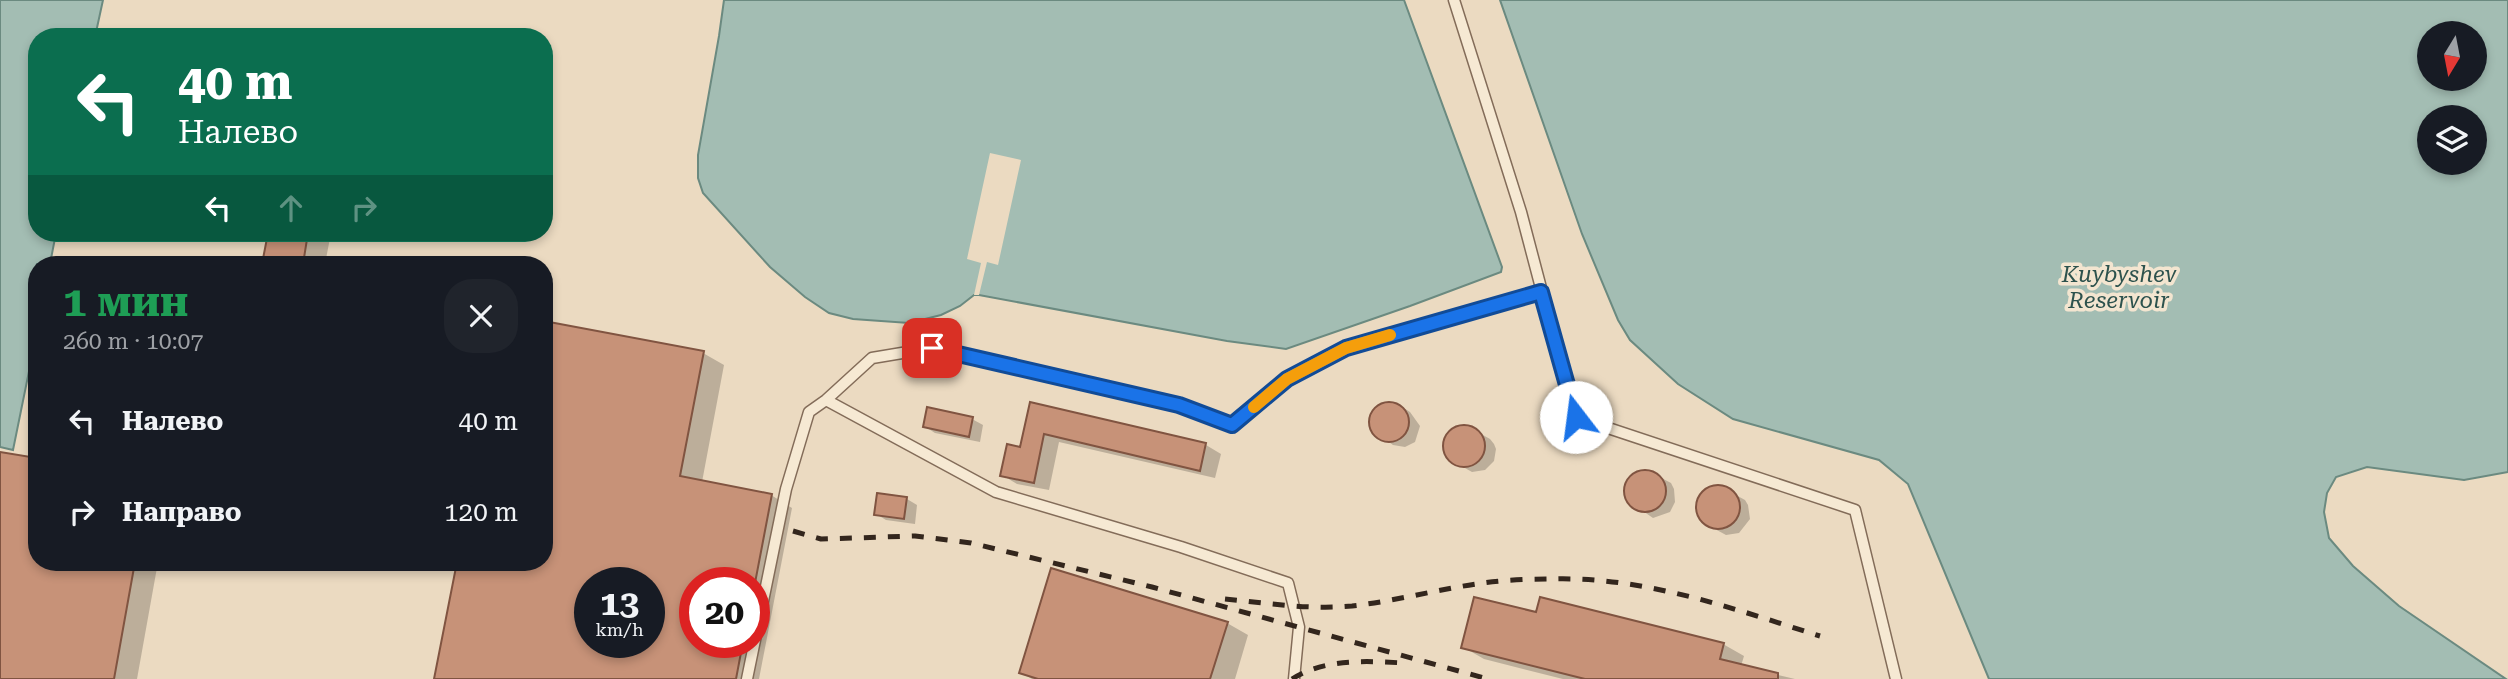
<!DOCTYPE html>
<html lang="ru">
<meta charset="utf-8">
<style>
:root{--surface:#171b24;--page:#20242c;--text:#f1f3f6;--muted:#9ea1a6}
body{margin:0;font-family:"Roboto Serif",serif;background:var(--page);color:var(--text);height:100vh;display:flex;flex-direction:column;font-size:26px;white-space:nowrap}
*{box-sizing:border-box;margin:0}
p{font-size:23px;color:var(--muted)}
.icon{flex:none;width:38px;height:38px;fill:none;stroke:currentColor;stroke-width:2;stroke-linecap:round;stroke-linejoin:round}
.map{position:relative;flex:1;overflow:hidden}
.side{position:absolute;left:28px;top:256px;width:525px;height:315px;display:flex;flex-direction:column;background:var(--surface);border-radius:28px;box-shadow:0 4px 10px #0003}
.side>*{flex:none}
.hud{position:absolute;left:28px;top:28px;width:525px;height:214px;border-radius:28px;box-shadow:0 4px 10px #0003;background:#0b6e4f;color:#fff;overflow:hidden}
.needle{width:46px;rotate:190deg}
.fabs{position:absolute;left:2417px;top:21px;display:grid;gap:14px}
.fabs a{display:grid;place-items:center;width:70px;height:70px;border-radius:50%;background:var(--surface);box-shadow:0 4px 10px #0003;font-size:35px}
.speed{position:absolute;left:574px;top:567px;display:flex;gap:14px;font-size:35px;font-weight:700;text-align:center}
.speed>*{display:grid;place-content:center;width:91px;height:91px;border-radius:50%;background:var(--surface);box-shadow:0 4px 10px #0003;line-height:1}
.speed small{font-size:18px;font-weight:400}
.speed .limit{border:10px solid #d22;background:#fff;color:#111}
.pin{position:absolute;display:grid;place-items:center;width:60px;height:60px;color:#fff;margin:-30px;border-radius:14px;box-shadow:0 4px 10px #0006}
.me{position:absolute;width:77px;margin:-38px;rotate:345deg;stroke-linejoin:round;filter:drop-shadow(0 0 5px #0008)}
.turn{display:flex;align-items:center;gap:24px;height:147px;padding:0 35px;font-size:32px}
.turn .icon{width:91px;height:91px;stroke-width:2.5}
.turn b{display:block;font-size:49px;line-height:60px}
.lanes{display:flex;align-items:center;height:66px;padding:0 35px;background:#0003;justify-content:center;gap:35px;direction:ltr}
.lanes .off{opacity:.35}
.round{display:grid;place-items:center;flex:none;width:74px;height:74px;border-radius:28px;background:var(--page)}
.summary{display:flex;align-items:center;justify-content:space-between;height:119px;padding:0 35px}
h1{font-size:42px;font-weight:700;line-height:52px;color:#1e9e55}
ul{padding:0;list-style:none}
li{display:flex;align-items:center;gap:21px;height:91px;padding:0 35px}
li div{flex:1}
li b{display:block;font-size:26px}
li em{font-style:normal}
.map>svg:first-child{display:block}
.water{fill:#a3bdb3;stroke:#6b8a80;stroke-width:2;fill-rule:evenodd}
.pier{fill:#ebdac1}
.shadow{fill:#0003;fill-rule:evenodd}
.building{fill:#c79278;stroke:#805441;stroke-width:2;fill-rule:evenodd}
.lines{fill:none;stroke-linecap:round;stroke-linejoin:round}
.lane-casing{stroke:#836c59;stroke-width:13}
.lane{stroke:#f6e9d3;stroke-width:10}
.rail{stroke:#33261d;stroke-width:5;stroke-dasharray:12 12;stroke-linecap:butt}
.route-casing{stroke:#114b97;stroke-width:18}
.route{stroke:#1a73e8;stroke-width:12}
.slow{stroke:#f59e0b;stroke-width:12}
.labels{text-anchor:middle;stroke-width:7;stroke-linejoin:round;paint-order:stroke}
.water-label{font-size:23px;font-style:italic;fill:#2d524d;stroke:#f3e5d0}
</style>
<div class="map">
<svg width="2508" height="679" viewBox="0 0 2508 679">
<rect width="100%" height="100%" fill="#ebdac1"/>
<path class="water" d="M 0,0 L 103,0 L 95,37 L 37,37 L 37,233 L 56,233 L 50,264 L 37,264 L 37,332 L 13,450 L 0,447 Z
M 724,0 L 1404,0 L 1502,267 L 1501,272 L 1410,306 L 1286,349 L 1227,341 L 979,295 L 974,295 L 960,306 L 941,315 L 909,323 L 853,319 L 829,313 L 805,297 L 770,267 L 703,193 L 698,178 L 698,155 L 719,36 Z
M 1500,0 L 2508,0 L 2508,472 L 2464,480 L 2367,467 L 2336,477 L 2327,493 L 2324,512 L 2329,538 L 2353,566 L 2399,606 L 2506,679 L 1989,679 L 1908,484 L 1879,460 L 1733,419 L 1678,384 L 1630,340 L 1618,320 L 1582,234 ZM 2429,33 L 2474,33 L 2474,79 L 2429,79 ZM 2429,117 L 2474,117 L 2474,163 L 2429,163 Z"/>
<path class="pier" d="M 990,153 L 1021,160 L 998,265 L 987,262 L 979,295 L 974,295 L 981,263 L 967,259 Z"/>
<path class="shadow" d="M 270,233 L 331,233 L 325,264 L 264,264 Z
M 703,353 L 724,365 L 702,482 L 771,495 L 792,508 L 759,679 L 436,679 L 459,562 L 544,562 ZM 590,583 L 649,583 L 649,642 L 590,642 ZM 695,583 L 754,583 L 754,642 L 695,642 Z
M 1387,403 L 1399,405 L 1410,412 L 1420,426 L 1415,442 L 1405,447 L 1393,445 L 1372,430 L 1373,412 Z
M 1032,405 L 1206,445 L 1221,454 L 1215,478 L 1059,442 L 1049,490 L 1017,484 L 1002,475 L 1021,449 Z
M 972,419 L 983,425 L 980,442 L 935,433 L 924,426 Z
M 1467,426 L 1490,439 L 1494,444 L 1496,449 L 1494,461 L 1485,470 L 1472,472 L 1449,459 L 1447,454 L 1447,436 L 1455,428 Z
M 0,453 L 37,562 L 158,562 L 137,679 L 0,679 Z
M 1648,471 L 1671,483 L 1674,489 L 1675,502 L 1670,512 L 1653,518 L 1627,500 L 1625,488 L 1636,472 Z
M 1721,487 L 1745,500 L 1748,505 L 1750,519 L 1739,533 L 1726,535 L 1702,522 L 1699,517 L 1697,505 L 1708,488 Z
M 907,499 L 917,505 L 915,524 L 886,520 L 876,514 Z
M 1537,615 L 1723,644 L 1744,656 L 1741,666 L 1795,679 L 1563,679 L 1484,659 L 1463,647 Z
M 1227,623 L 1248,635 L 1235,679 L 1032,679 L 1021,672 Z"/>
<path class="building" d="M 268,233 L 308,233 L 303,264 L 262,264 Z
M 544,321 L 704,351 L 680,476 L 772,494 L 755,583 L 695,583 L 695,642 L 743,642 L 736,679 L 434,679 L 457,562 L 544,562 ZM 590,583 L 649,583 L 649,642 L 590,642 Z
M1369 422a20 20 0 1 1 40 0a20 20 0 1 1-40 0Z
M 1030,402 L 1206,443 L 1200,471 L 1044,434 L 1034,483 L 1000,476 L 1007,444 L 1020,447 Z
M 927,407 L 973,417 L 969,437 L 923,427 Z
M1443 446a21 21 0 1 1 42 0a21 21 0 1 1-42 0Z
M 0,452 L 37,458 L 37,562 L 135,562 L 114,679 L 0,679 Z
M1624 491a21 21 0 1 1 42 0a21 21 0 1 1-42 0Z
M1696 507a22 22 0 1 1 44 0a22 22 0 1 1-44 0Z
M 877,493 L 907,497 L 904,519 L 874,515 Z
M 1051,568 L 1228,622 L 1210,679 L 1038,679 L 1019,673 Z
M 1474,597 L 1536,612 L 1540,597 L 1724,643 L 1720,659 L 1778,673 L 1778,679 L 1585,679 L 1461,648 Z"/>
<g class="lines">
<g class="lane-casing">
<path id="lane" d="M 1454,0 L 1521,212 L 1575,417 L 1855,510 L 1896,679
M 826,400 L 996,492 L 1181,547 L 1288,583 L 1299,627 L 1294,679
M 747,679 L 786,489 L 809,412 L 826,400 L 872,358 L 932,348 L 1179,405 L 1232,425 L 1287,379 L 1346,348 L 1542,292"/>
</g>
<use href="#lane" class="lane"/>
<path class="rail" d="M 793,531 L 821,539 L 915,536 L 971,543 L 1152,587 L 1488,679
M 1225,599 C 1266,603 1310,610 1352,606 C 1396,601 1439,589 1483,583 C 1505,580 1529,579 1551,579 C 1644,576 1734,609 1820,636
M 1292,679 C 1325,658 1367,661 1404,663"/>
</g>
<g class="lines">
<g class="route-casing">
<path id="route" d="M 932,348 L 1179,405 L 1232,425 L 1287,379 L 1346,348 L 1541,292 L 1576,417"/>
</g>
<use href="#route" class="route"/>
<path class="slow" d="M 1254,407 L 1287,379 L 1346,348 L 1390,335"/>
</g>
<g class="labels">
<g class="water-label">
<text x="2119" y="282">Kuybyshev<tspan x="2119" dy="26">Reservoir</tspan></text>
</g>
</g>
</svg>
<div class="fabs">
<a><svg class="needle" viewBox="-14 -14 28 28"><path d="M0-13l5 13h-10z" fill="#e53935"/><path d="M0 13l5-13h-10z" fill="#9ea1a6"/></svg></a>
<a><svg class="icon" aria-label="layers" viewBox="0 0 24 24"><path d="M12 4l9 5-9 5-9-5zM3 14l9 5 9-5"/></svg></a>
</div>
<div class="speed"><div>13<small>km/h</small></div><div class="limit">20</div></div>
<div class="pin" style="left:932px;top:348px;background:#d93025"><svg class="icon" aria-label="arrive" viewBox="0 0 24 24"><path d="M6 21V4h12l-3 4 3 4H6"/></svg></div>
<svg class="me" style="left:1576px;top:417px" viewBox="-20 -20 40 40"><circle r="19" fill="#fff"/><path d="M0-13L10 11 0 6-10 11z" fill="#1a73e8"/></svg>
<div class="hud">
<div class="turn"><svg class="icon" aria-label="left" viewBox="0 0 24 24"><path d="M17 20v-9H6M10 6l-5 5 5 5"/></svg><div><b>40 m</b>Налево</div></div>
<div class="lanes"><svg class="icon" aria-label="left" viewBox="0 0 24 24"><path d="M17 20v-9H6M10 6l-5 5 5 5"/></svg><svg class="icon off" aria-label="ahead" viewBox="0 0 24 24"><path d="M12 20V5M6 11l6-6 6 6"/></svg><svg class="icon off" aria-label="right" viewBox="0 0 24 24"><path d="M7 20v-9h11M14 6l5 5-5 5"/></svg></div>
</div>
<section class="side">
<div class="summary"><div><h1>1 мин</h1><p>260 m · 10:07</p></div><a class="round"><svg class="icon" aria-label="close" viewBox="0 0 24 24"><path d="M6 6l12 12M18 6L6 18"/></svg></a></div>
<ul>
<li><svg class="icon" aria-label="left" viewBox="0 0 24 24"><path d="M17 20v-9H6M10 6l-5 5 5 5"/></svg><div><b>Налево</b></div><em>40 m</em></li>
<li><svg class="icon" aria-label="right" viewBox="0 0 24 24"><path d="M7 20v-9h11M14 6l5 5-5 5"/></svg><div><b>Направо</b></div><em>120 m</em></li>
</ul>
</section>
</div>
